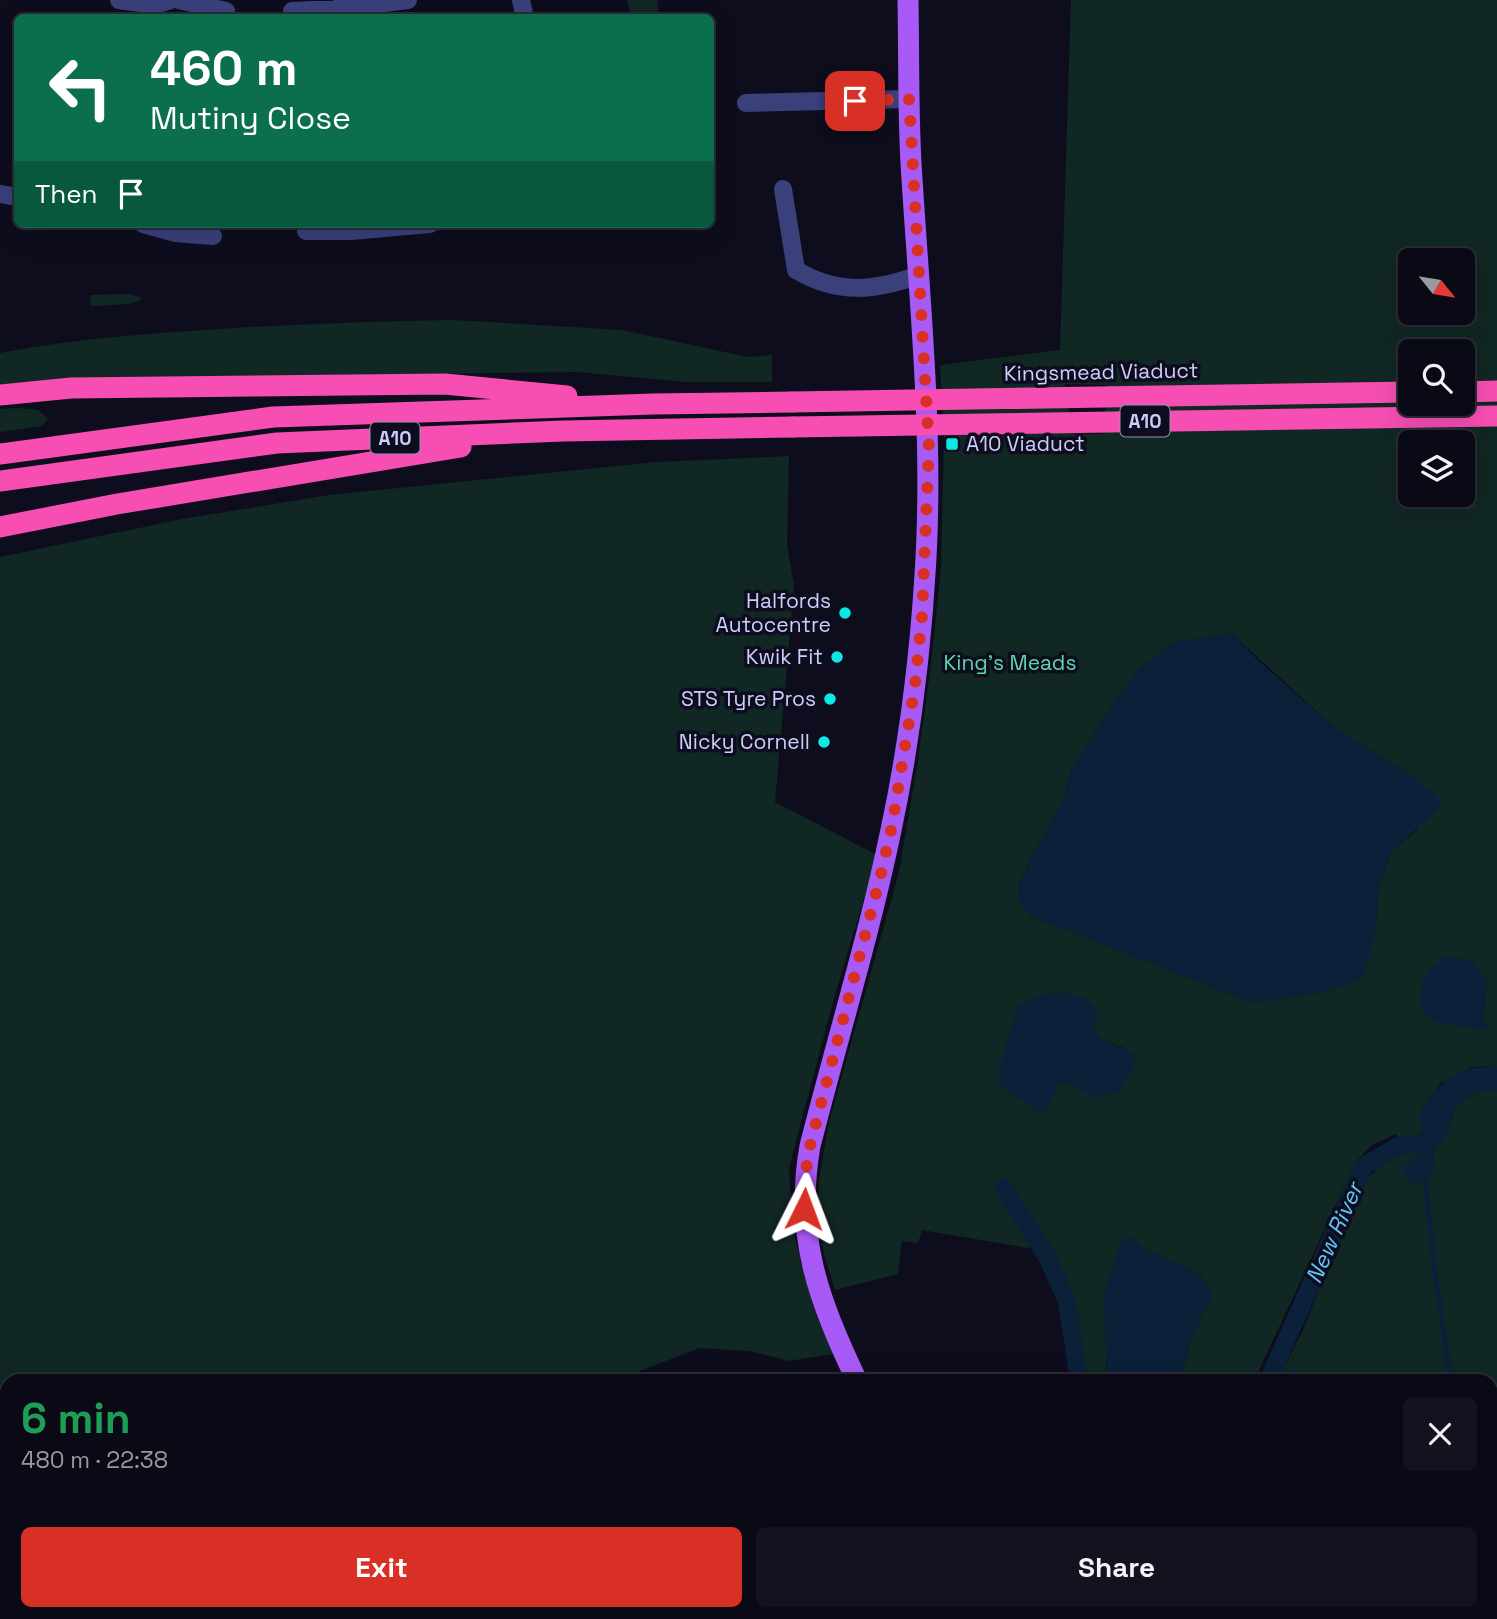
<!DOCTYPE html>
<meta charset="utf-8">
<style>
:root{--surface:#0a0a16;--page:#13131f;--text:#f1f3f6;--muted:#999aa1;--line:#2a2b35;--accent:#d93025}
body{margin:0;font-family:"Space Grotesk",sans-serif;background:var(--page);color:var(--text);height:100vh;display:flex;flex-direction:column;font-size:26px;white-space:nowrap}
*{box-sizing:border-box;margin:0}
p{font-size:23px;color:var(--muted)}
.icon{flex:none;width:38px;height:38px;fill:none;stroke:currentColor;stroke-width:2;stroke-linecap:round;stroke-linejoin:round}
.map{position:relative;flex:1;overflow:hidden}
.drawer{position:absolute;left:0px;top:1374px;width:1498px;height:247px;display:flex;flex-direction:column;background:var(--surface);border-radius:21px 21px 0 0;box-shadow:0 7px 28px #0002,0 0 0 2px var(--line)}
.drawer>*{flex:none}
.top-card{position:absolute;left:14px;top:14px;width:700px;height:214px;border-radius:10px;box-shadow:0 7px 28px #0002,0 0 0 2px var(--line);background:#0b6e4f;color:#fff;overflow:hidden}
.needle{width:46px;rotate:120deg}
.buttons{position:absolute;left:1398px;top:248px;display:grid;gap:14px}
.buttons a{display:grid;place-items:center;width:77px;height:77px;border-radius:10px;background:var(--surface);box-shadow:0 7px 28px #0002,0 0 0 2px var(--line);font-size:35px}
.pin{position:absolute;display:grid;place-items:center;width:60px;height:60px;color:#fff;margin:-30px;border-radius:14px;box-shadow:0 4px 10px #0006}
.me{position:absolute;width:77px;margin:-38px;rotate:3deg;stroke-linejoin:round;filter:drop-shadow(0 0 5px #0008)}
.turn{display:flex;align-items:center;gap:24px;height:147px;padding:0 21px;font-size:32px}
.turn .icon{width:91px;height:91px;stroke-width:2.5}
.turn b{display:block;font-size:49px;line-height:60px}
.then{display:flex;align-items:center;height:66px;padding:0 21px;background:#0003;gap:14px;font-size:26px}
.round{display:grid;place-items:center;flex:none;width:74px;height:74px;border-radius:10px;background:var(--page)}
.head{display:flex;align-items:center;justify-content:space-between;height:119px;padding:0 21px}
h1{font-size:42px;font-weight:600;line-height:52px;color:#1e9e55}
.button{display:flex;gap:14px;margin-top:auto;padding:14px 21px}
.button a{flex:1;height:80px;border-radius:10px;background:var(--accent);color:#fff;font-size:28px;font-weight:600;line-height:80px;text-align:center}
.button a+a{background:var(--page);color:var(--text)}
.map>svg:first-child{display:block}
.green{fill:#112724;fill-rule:evenodd}
.water{fill:#0b2139}
.lines{fill:none;stroke-linecap:round;stroke-linejoin:round}
.stream{stroke:#0b2139;stroke-width:5}
.canal{stroke:#0b2139;stroke-width:18}
.minor{stroke:#3a407a;stroke-width:18}
.major{stroke:#a85af6;stroke-width:21}
.highway{stroke:#f64eb3;stroke-width:21}
.highway-bridge{stroke:#f64eb3;stroke-width:21}
.route{stroke:#d93025;stroke-width:12;stroke-dasharray:0 21.6}
.poi-dot{fill:#0ce9e3;stroke:#0e0d1e;stroke-width:2.5}
.labels{text-anchor:middle;stroke-width:7;stroke-linejoin:round;paint-order:stroke}
.shield{fill:#0e0d1e;stroke:#9493b9;stroke-width:2}
.shield-label{font-size:19px;font-weight:bold;fill:#cdcdfc}
.street-label{font-size:21px;fill:#cdcdfc;stroke:#0e0d1e}
.poi-label{font-size:21px;fill:#cdcdfc;stroke:#0e0d1e;text-anchor:end}
.park-label{font-size:21px;fill:#5dd8aa;stroke:#0e0d1e}
.water-label{font-size:23px;font-style:italic;fill:#60c4f7;stroke:#0e0d1e}
</style>
<div class="map">
<svg width="1497" height="1619" viewBox="0 0 1497 1619">
<rect width="100%" height="100%" fill="#0e0d1e"/>
<path class="green" d="M 627,0 L 657,0 L 659,17 L 632,17 Z
M 1071,0 L 1497,0 L 1497,1066 L 1473,1067 L 1441,1083 L 1423,1108 L 1420,1118 L 1424,1132 L 1401,1143 L 1396,1134 L 1372,1145 L 1357,1160 L 1254,1381 L 1180,1381 L 1192,1336 L 1211,1297 L 1202,1275 L 1122,1239 C 1110,1279 1104,1339 1107,1381 L 1084,1381 L 1068,1285 L 1043,1240 L 1028,1248 L 922,1230 L 918,1243 L 902,1241 L 898,1274 L 835,1290 L 824,1254 L 818,1220 L 819,1179 L 829,1122 L 899,872 L 917,767 L 931,665 L 941,568 L 944,436 L 940,365 L 1060,350 ZM 1410,261 L 1463,261 L 1463,313 L 1410,313 ZM 1410,352 L 1463,352 L 1463,404 L 1410,404 ZM 1065,384 L 1108,385 L 1102,434 L 1072,434 ZM 1410,443 L 1463,443 L 1463,495 L 1410,495 ZM 1232,634 L 1336,729 L 1408,773 L 1418,829 L 1391,852 L 1379,886 L 1375,935 L 1339,988 L 1305,995 L 1249,1002 L 1030,915 L 1020,901 L 1019,884 L 1033,855 L 1062,803 L 1072,769 L 1117,699 L 1140,668 L 1175,642 ZM 1471,961 L 1487,981 L 1483,1017 ZM 1084,998 L 1097,1010 L 1093,1030 L 1103,1040 L 1124,1048 L 1074,1085 L 1059,1082 Z
M 130,294 L 141,298 L 141,300 L 128,304 L 91,306 L 90,295 Z
M 453,320 L 622,330 L 748,357 L 772,355 L 772,382 L 686,382 L 577,372 L 178,377 L 0,386 L 0,353 C 78,338 155,333 234,328 C 307,324 380,321 453,320 Z
M 17,408 L 38,410 L 48,419 L 42,426 L 0,432 L 0,409 Z
M 789,456 L 787,545 L 794,586 L 775,802 L 877,855 L 834,998 L 789,1168 L 793,1231 L 814,1309 L 833,1354 L 789,1361 L 750,1351 L 699,1348 L 625,1377 L 622,1381 L 7,1381 L 7,1573 L 0,1569 L 0,557 L 182,519 L 329,495 L 657,462 Z
M 1480,1091 L 1497,1091 L 1497,1619 L 1175,1619 L 1176,1614 L 1491,1614 L 1491,1381 L 1277,1381 L 1303,1330 L 1343,1229 L 1368,1178 L 1384,1162 L 1404,1149 L 1416,1150 L 1447,1135 L 1455,1106 Z
M 0,1594 L 7,1599 L 7,1614 L 30,1614 L 38,1619 L 0,1619 Z
M 69,1614 L 671,1614 L 671,1619 L 77,1619 Z"/>
<path class="water" d="M 1232,634 L 1262,664 L 1336,729 L 1408,773 L 1438,797 L 1440,808 L 1391,852 L 1379,886 L 1375,935 L 1363,978 L 1339,988 L 1305,995 L 1249,1002 L 1030,915 L 1020,902 L 1019,885 L 1033,855 L 1062,803 L 1072,769 L 1117,699 L 1140,668 L 1175,642 Z
M 1448,955 L 1471,961 L 1487,981 L 1483,1017 L 1488,1025 L 1486,1030 L 1436,1022 L 1420,1010 C 1419,980 1424,973 1448,955 Z
M 1061,992 L 1084,998 L 1097,1010 L 1094,1030 L 1103,1040 L 1134,1053 L 1135,1067 L 1118,1092 L 1093,1098 L 1074,1085 L 1060,1082 L 1047,1109 L 1040,1113 L 1003,1089 L 998,1073 L 1018,1006 L 1035,996 Z
M 1497,1066 L 1497,1091 L 1480,1091 L 1455,1106 L 1447,1135 L 1434,1151 L 1433,1172 L 1415,1187 L 1402,1169 L 1426,1148 L 1416,1150 L 1414,1142 L 1426,1138 C 1424,1132 1419,1123 1420,1117 C 1421,1110 1426,1103 1430,1098 C 1449,1072 1466,1067 1497,1066 Z
M 1132,1237 L 1144,1249 L 1202,1275 L 1211,1297 L 1192,1336 L 1180,1381 L 1107,1381 L 1104,1296 L 1122,1239 Z"/>
<g class="lines">
<path class="stream" d="M 1428,1172 L 1426,1185 L 1434,1265 L 1451,1381
M 1471,1619 L 1472,1614"/>
<path class="canal" d="M 1004,1187 L 1048,1259 L 1067,1301 L 1079,1381
M 1268,1381 L 1364,1166 L 1398,1146 L 1425,1143 L 1430,1133
M 1158,1614 L 1159,1619"/>
<path class="minor" d="M 119,0 L 155,5 L 171,0
M 179,0 L 226,11
M 521,0 L 525,18
M 292,11 L 334,9 L 408,0
M 746,103 L 909,99
M 783,189 L 796,270 C 838,295 875,291 919,275
M 0,194 L 18,197
M 143,224 L 176,233 L 213,236
M 306,231 L 351,231 L 430,224
M 922,1614 L 925,1619"/>
<path class="major" d="M 857,1381 C 819,1301 794,1236 810,1146 C 837,1040 869,936 891,830 C 910,741 921,649 926,558 C 933,426 919,295 911,163 C 908,109 909,54 908,0
M 962,1614 L 964,1619"/>
<path class="highway" d="M 1463,392 L 1497,391
M 0,395 L 71,388 L 445,384 L 567,396
M 0,454 L 273,417 L 653,404 L 792,402
M 0,481 L 277,443 L 563,431 L 793,427
M 0,527 L 117,504 L 461,447"/>
<path class="highway-bridge" d="M 792,402 L 1410,392
M 793,427 L 1497,416"/>
</g>
<g class="lines">
<path class="route" d="M 804,1209 L 806,1170 L 810,1146 L 880,878 L 892,826 L 915,685 L 922,616 L 929,448 L 909,99 L 855,101"/>
</g>
<g class="poi-dot">
<rect x="945" y="437" width="14" height="14" rx="3.5"/>
<circle cx="845" cy="613" r="7"/>
<circle cx="837" cy="657" r="7"/>
<circle cx="830" cy="699" r="7"/>
<circle cx="824" cy="742" r="7"/>
</g>
<g class="labels">
<g class="shield">
<rect x="1120.5" y="405.5" width="49" height="31" rx="5"/>
<rect x="370.5" y="422.5" width="49" height="31" rx="5"/>
</g>
<g class="shield-label">
<text x="1145" y="428">A10</text>
<text x="395" y="445">A10</text>
</g>
<g class="street-label">
<text transform="translate(1101 372) rotate(-1)" y="7">Kingsmead Viaduct</text>
</g>
<g class="poi-label">
<text x="966" y="451" text-anchor="start">A10 Viaduct</text>
<text x="831" y="608">Halfords<tspan x="831" dy="24">Autocentre</tspan></text>
<text x="823" y="664">Kwik Fit</text>
<text x="816" y="706">STS Tyre Pros</text>
<text x="810" y="749">Nicky Cornell</text>
</g>
<g class="park-label">
<text x="1010" y="670">King's Meads</text>
</g>
<g class="water-label">
<text transform="translate(1334 1233) rotate(-66)" y="8">New River</text>
</g>
</g>
</svg>
<div class="buttons">
<a><svg class="needle" viewBox="-14 -14 28 28"><path d="M0-13l5 13h-10z" fill="#e53935"/><path d="M0 13l5-13h-10z" fill="#999aa1"/></svg></a>
<a><svg class="icon" aria-label="search" viewBox="0 0 24 24"><circle cx="10" cy="10" r="6"/><path d="M15 15l6 6"/></svg></a>
<a><svg class="icon" aria-label="layers" viewBox="0 0 24 24"><path d="M12 4l9 5-9 5-9-5zM3 14l9 5 9-5"/></svg></a>
</div>
<div class="pin" style="left:855px;top:101px;background:#d93025"><svg class="icon" aria-label="arrive" viewBox="0 0 24 24"><path d="M6 21V4h12l-3 4 3 4H6"/></svg></div>
<svg class="me" style="left:804px;top:1209px" viewBox="-20 -20 40 40"><path d="M0-17L14 15 0 8-14 15z" fill="#d93025" stroke="#fff" stroke-width="4"/></svg>
<div class="top-card">
<div class="turn"><svg class="icon" aria-label="left" viewBox="0 0 24 24"><path d="M17 20v-9H6M10 6l-5 5 5 5"/></svg><div><b>460 m</b>Mutiny Close</div></div>
<div class="then">Then<svg class="icon" aria-label="arrive" viewBox="0 0 24 24"><path d="M6 21V4h12l-3 4 3 4H6"/></svg></div>
</div>
<section class="drawer">
<div class="head"><div><h1>6 min</h1><p>480 m · 22:38</p></div><a class="round"><svg class="icon" aria-label="close" viewBox="0 0 24 24"><path d="M6 6l12 12M18 6L6 18"/></svg></a></div>
<div class="button"><a>Exit</a><a>Share</a></div>
</section>
</div>
